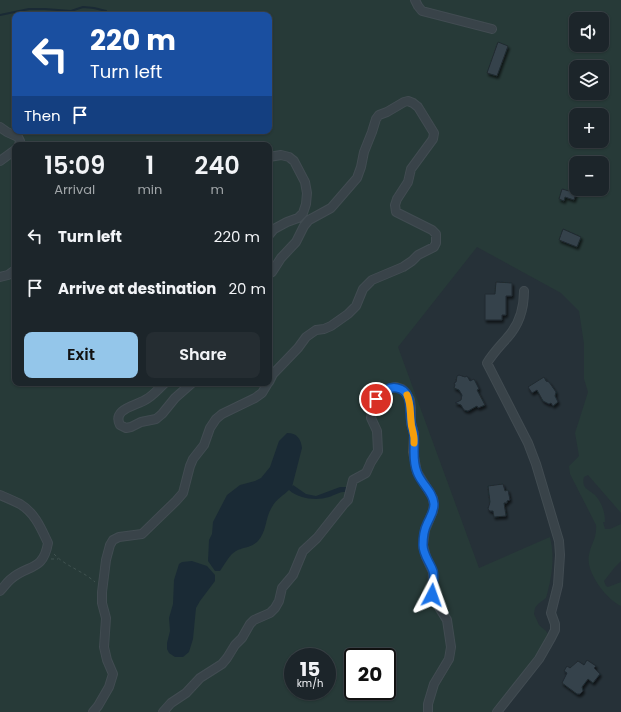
<!DOCTYPE html>
<meta charset="utf-8">
<style>
:root{--surface:#1c252a;--page:#252d32;--text:#f1f3f6;--muted:#a0a5a8;--line:#3a4247;--accent:#94c6ea}
body{margin:0;font-family:Poppins,sans-serif;background:var(--page);color:var(--text);height:100vh;display:flex;flex-direction:column;font-size:15px;white-space:nowrap}
*{box-sizing:border-box;margin:0}
p{font-size:13px;color:var(--muted)}
.icon{flex:none;width:22px;height:22px;fill:none;stroke:currentColor;stroke-width:2;stroke-linecap:round;stroke-linejoin:round}
.map{position:relative;flex:1;overflow:hidden}
.details{position:absolute;left:12px;top:142px;width:260px;height:244px;display:flex;flex-direction:column;background:var(--surface);border-radius:8px;box-shadow:0 1px 3px #0004,0 0 0 1px var(--line)}
.details>*{flex:none}
.banner{position:absolute;left:12px;top:12px;width:260px;height:122px;border-radius:8px;box-shadow:0 1px 3px #0004,0 0 0 1px var(--line);background:#1a4fa0;color:#fff;overflow:hidden}
.buttons{position:absolute;left:569px;top:12px;display:grid;gap:8px}
.buttons a{display:grid;place-items:center;width:40px;height:40px;border-radius:8px;background:var(--surface);box-shadow:0 1px 3px #0004,0 0 0 1px var(--line);font-size:20px}
.speed{position:absolute;left:284px;top:648px;display:flex;gap:8px;font-size:20px;font-weight:700;text-align:center}
.speed>*{display:grid;place-content:center;width:52px;height:52px;border-radius:50%;background:var(--surface);box-shadow:0 1px 3px #0004,0 0 0 1px var(--line);line-height:1}
.speed small{font-size:10px;font-weight:400}
.speed .limit{border:2px solid #111;border-radius:6px;background:#fff;color:#111}
.pin{position:absolute;display:grid;place-items:center;width:34px;height:34px;color:#fff;margin:-17px;border:2px solid #fff;border-radius:50%;box-shadow:0 1px 4px #0007}
.me{position:absolute;width:44px;margin:-22px;rotate:4deg;stroke-linejoin:round;filter:drop-shadow(0 0 3px #0008)}
.turn{display:flex;align-items:center;gap:14px;height:84px;padding:0 12px;font-size:18px}
.turn .icon{width:52px;height:52px;stroke-width:2.5}
.turn b{display:block;font-size:28px;line-height:34px}
.then{display:flex;align-items:center;height:38px;padding:0 12px;background:#0003;gap:8px;font-size:15px}
.eta{display:flex;justify-content:space-evenly;align-items:center;height:68px;text-align:center}
.eta b{font-size:24px;font-weight:600;line-height:28px}
.primary-button{display:flex;gap:8px;margin-top:auto;padding:8px 12px}
.primary-button a{flex:1;height:46px;border-radius:8px;background:var(--accent);color:#111;font-size:16px;font-weight:600;line-height:46px;text-align:center}
.primary-button a+a{background:var(--page);color:var(--text)}
ul{padding:0;list-style:none}
li{display:flex;align-items:center;gap:12px;height:52px;padding:0 12px}
li div{flex:1}
li b{display:block;font-size:15px}
li em{font-style:normal}
.map>svg:first-child{display:block}
.green{fill:#273a38;fill-rule:evenodd}
.water{fill:#1a2a35}
.lines{fill:none;stroke-linecap:round;stroke-linejoin:round}
.stream{stroke:#1a2a35;stroke-width:2}
.building{fill:#35434c;stroke:#202a30;filter:url(#shadow)}
.minor-casing{stroke:#424c52;stroke-width:10}
.path{stroke:#405250;stroke-width:1;stroke-dasharray:3 3;stroke-linecap:butt}
.minor{stroke:#394349;stroke-width:8}
.route-casing{stroke:#114b97;stroke-width:10}
.route{stroke:#1a73e8;stroke-width:7}
.slow{stroke:#f59e0b;stroke-width:7}
</style>
<div class="map">
<svg width="621" height="712" viewBox="0 0 621 712">
<defs>
<filter id="shadow"><feDropShadow dx="1.5" dy="2.5" stdDeviation="1" flood-color="#0009"/></filter>
</defs>
<rect width="100%" height="100%" fill="#263138"/>
<path class="green" d="M 0,0 L 621,0 L 621,513 L 588,475 L 584,477 C 581,489 589,489 595,495 C 602,503 605,512 605,522 L 603,522 L 605,529 L 610,529 L 621,524 L 621,561 L 615,567 L 604,581 L 606,586 L 608,587 L 621,582 L 621,606 C 607,600 585,572 589,555 C 591,543 597,539 596,525 L 570,474 L 569,466 L 579,456 L 575,433 L 588,392 L 584,379 L 584,344 L 579,311 L 561,293 L 477,247 L 398,347 L 479,568 L 550,537 C 555,558 552,577 546,598 L 538,604 L 535,608 L 534,614 L 539,625 L 546,631 L 548,634 L 547,637 L 536,657 L 492,712 L 0,712 ZM 15,15 L 269,15 L 269,131 L 15,131 ZM 576,19 L 602,19 L 602,45 L 576,45 ZM 576,67 L 602,67 L 602,93 L 576,93 ZM 576,115 L 602,115 L 602,141 L 576,141 ZM 15,145 L 269,145 L 269,383 L 15,383 ZM 576,163 L 602,163 L 602,189 L 576,189 ZM 293,657 L 327,657 L 327,691 L 293,691 ZM 353,657 L 387,657 L 387,691 L 353,691 Z"/>
<path class="water" d="M 287,433 C 297,433 301,439 302,448 L 292,487 L 293,485 L 306,494 L 316,496 L 340,487 L 350,487 L 348,492 C 340,491 336,495 329,497 C 317,501 299,499 289,490 C 284,495 276,499 272,507 C 265,518 267,531 258,541 C 251,548 243,547 236,551 C 229,555 225,564 220,571 L 215,571 L 208,561 L 209,540 L 212,534 L 213,522 L 227,495 L 240,485 L 255,481 L 261,478 L 270,467 L 279,441 Z
M 192,561 L 207,566 L 215,575 L 215,581 L 200,601 L 196,608 L 193,639 L 189,652 L 183,657 L 175,657 L 169,653 L 167,649 L 167,643 L 170,631 L 169,618 L 173,604 L 174,580 L 179,564 L 182,562 Z"/>
<g class="lines">
<path class="stream" d="M 0,15 L 29,9 L 45,9 L 71,11 L 83,7 L 94,8 L 106,11"/>
</g>
<path class="building" d="M 498,42 L 508,46 L 497,76 L 487,73 Z
M 562,189 L 576,193 L 574,200 L 565,197 L 564,201 L 559,199 Z
M 563,229 L 581,237 L 577,247 L 559,240 Z
M 496,282 L 512,283 L 512,296 L 506,296 L 506,315 L 502,315 L 502,320 L 485,320 L 485,294 L 495,294 Z
M 459,375 L 465,377 L 467,376 L 470,381 L 474,379 L 479,389 L 477,390 L 485,405 L 478,408 L 477,406 L 468,411 L 464,410 L 461,405 L 455,403 L 461,400 L 462,395 L 459,390 L 454,388 L 455,385 L 454,383 L 456,382 L 457,376 Z
M 544,377 L 546,381 L 549,382 L 556,392 L 555,396 L 558,402 L 553,406 L 551,403 L 549,404 L 543,401 L 537,390 L 532,393 L 528,387 Z
M 503,484 L 505,491 L 508,490 L 510,500 L 507,501 L 507,503 L 504,503 L 506,516 L 494,517 L 493,511 L 490,511 L 488,509 L 490,502 L 488,486 Z
M 587,660 L 596,666 L 594,668 L 600,674 L 593,683 L 588,679 L 582,687 L 583,691 L 580,694 L 577,694 L 562,683 L 567,673 L 564,671 L 567,666 L 570,668 L 578,661 L 584,665 Z"/>
<g class="lines">
<g class="minor-casing">
<path id="minor" d="M 415,0 L 418,6 L 422,11 L 492,29
M 0,127 L 7,132 L 18,137 L 20,141 L 19,145
M 269,157 L 281,155 L 289,157 L 294,161 L 305,182 L 307,193 L 306,204 L 303,213 L 298,218 L 287,222 L 274,229 L 269,235
M 0,161 L 15,150
M 269,274 L 272,272 L 281,258 L 296,242 L 304,226 L 309,220 L 331,208 L 357,178 L 361,167 L 364,152 L 372,132 L 376,119 L 379,115 L 387,112 L 404,102 L 408,101 L 413,103 L 418,107 L 434,133 L 433,139 L 411,169 L 408,182 L 397,199 L 395,205 L 396,212 L 432,230 L 436,234 L 436,243 L 434,247 L 418,255 L 412,261 L 403,267 L 372,280 L 363,289 L 356,306 L 348,314 L 331,326 L 324,329 L 316,330 L 306,337 L 298,348 L 273,374 L 269,382
M 0,277 L 8,275 L 15,270
M 165,383 C 158,389 153,396 145,400 C 135,406 112,409 120,425 L 126,428 L 131,427 L 141,422 L 156,419 L 162,414 L 175,398 L 192,383
M 0,495 C 7,498 14,501 20,504 C 35,513 41,528 48,543 C 43,572 28,564 11,579 C 7,582 4,587 0,591
M 93,712 L 98,706 L 109,687 L 113,674 L 107,660 L 104,647 L 106,618 L 102,603 L 102,592 L 106,560 L 110,545 L 113,540 L 119,537 L 142,534 L 176,501 L 183,493 L 190,466 L 193,459 L 204,445 L 210,428 L 216,419 L 222,414 L 255,398 L 262,393 L 268,383
M 163,712 L 171,703 L 186,693 L 200,678 L 222,664 L 227,658 L 235,645 L 242,638 L 250,624 L 254,620 L 270,613 L 275,608 L 279,601 L 282,588 L 293,575 L 303,551 L 317,538 L 344,504 L 348,500 L 353,480 L 366,473 L 371,462 L 378,451 L 377,431 L 371,418 L 373,407 L 376,399 L 385,391 L 391,388 L 396,387 L 402,389 L 406,393 L 410,400 L 411,408 L 411,423 L 414,434 L 413,452 L 417,472 L 433,498 L 434,505 L 433,511 L 425,530 L 423,545 L 426,557 L 433,572 L 432,595 L 434,599 L 447,620 L 451,647 L 449,659 L 434,684 L 428,704 L 428,712
M 497,712 L 539,659 L 551,638 L 555,630 L 555,624 L 551,613 L 558,585 L 560,555 L 559,541 L 536,464 L 528,443 L 487,363 C 493,353 500,346 507,338 C 519,325 524,309 524,291"/>
</g>
<path class="path" d="M 54,554 C 65,566 83,571 95,582
M 51,559 L 58,559"/>
<use href="#minor" class="minor"/>
</g>
<g class="lines">
<g class="route-casing">
<path id="route" d="M 376,399 C 381,393 389,386 397,388 C 413,391 409,409 411,421 C 411,426 414,431 414,436 C 415,448 412,460 417,472 C 421,484 433,491 434,504 C 434,512 430,517 427,524 C 424,530 423,538 423,545 C 423,555 430,562 433,571 C 435,578 433,587 432,595"/>
</g>
<use href="#route" class="route"/>
<path class="slow" d="M 407,395 C 411,404 410,411 411,421 C 411,429 415,434 414,443"/>
</g>
</svg>
<div class="buttons">
<a><svg class="icon" aria-label="sound" viewBox="0 0 24 24"><path d="M4 9h4l5-4v14l-5-4H4zM17 9q2 3 0 6"/></svg></a>
<a><svg class="icon" aria-label="layers" viewBox="0 0 24 24"><path d="M12 4l9 5-9 5-9-5zM3 14l9 5 9-5"/></svg></a>
<a>+</a>
<a>−</a>
</div>
<div class="speed"><div>15<small>km/h</small></div><div class="limit">20</div></div>
<div class="pin" style="left:376px;top:399px;background:#d93025"><svg class="icon" aria-label="arrive" viewBox="0 0 24 24"><path d="M6 21V4h12l-3 4 3 4H6"/></svg></div>
<svg class="me" style="left:432px;top:595px" viewBox="-20 -20 40 40"><path d="M0-17L14 15 0 8-14 15z" fill="#1a73e8" stroke="#fff" stroke-width="4"/></svg>
<div class="banner">
<div class="turn"><svg class="icon" aria-label="left" viewBox="0 0 24 24"><path d="M17 20v-9H6M10 6l-5 5 5 5"/></svg><div><b>220 m</b>Turn left</div></div>
<div class="then">Then<svg class="icon" aria-label="arrive" viewBox="0 0 24 24"><path d="M6 21V4h12l-3 4 3 4H6"/></svg></div>
</div>
<section class="details">
<div class="eta">
<div><b>15:09</b><p>Arrival</p></div>
<div><b>1</b><p>min</p></div>
<div><b>240</b><p>m</p></div>
</div>
<ul>
<li><svg class="icon" aria-label="left" viewBox="0 0 24 24"><path d="M17 20v-9H6M10 6l-5 5 5 5"/></svg><div><b>Turn left</b></div><em>220 m</em></li>
<li><svg class="icon" aria-label="arrive" viewBox="0 0 24 24"><path d="M6 21V4h12l-3 4 3 4H6"/></svg><div><b>Arrive at destination</b></div><em>20 m</em></li>
</ul>
<div class="primary-button"><a>Exit</a><a>Share</a></div>
</section>
</div>
